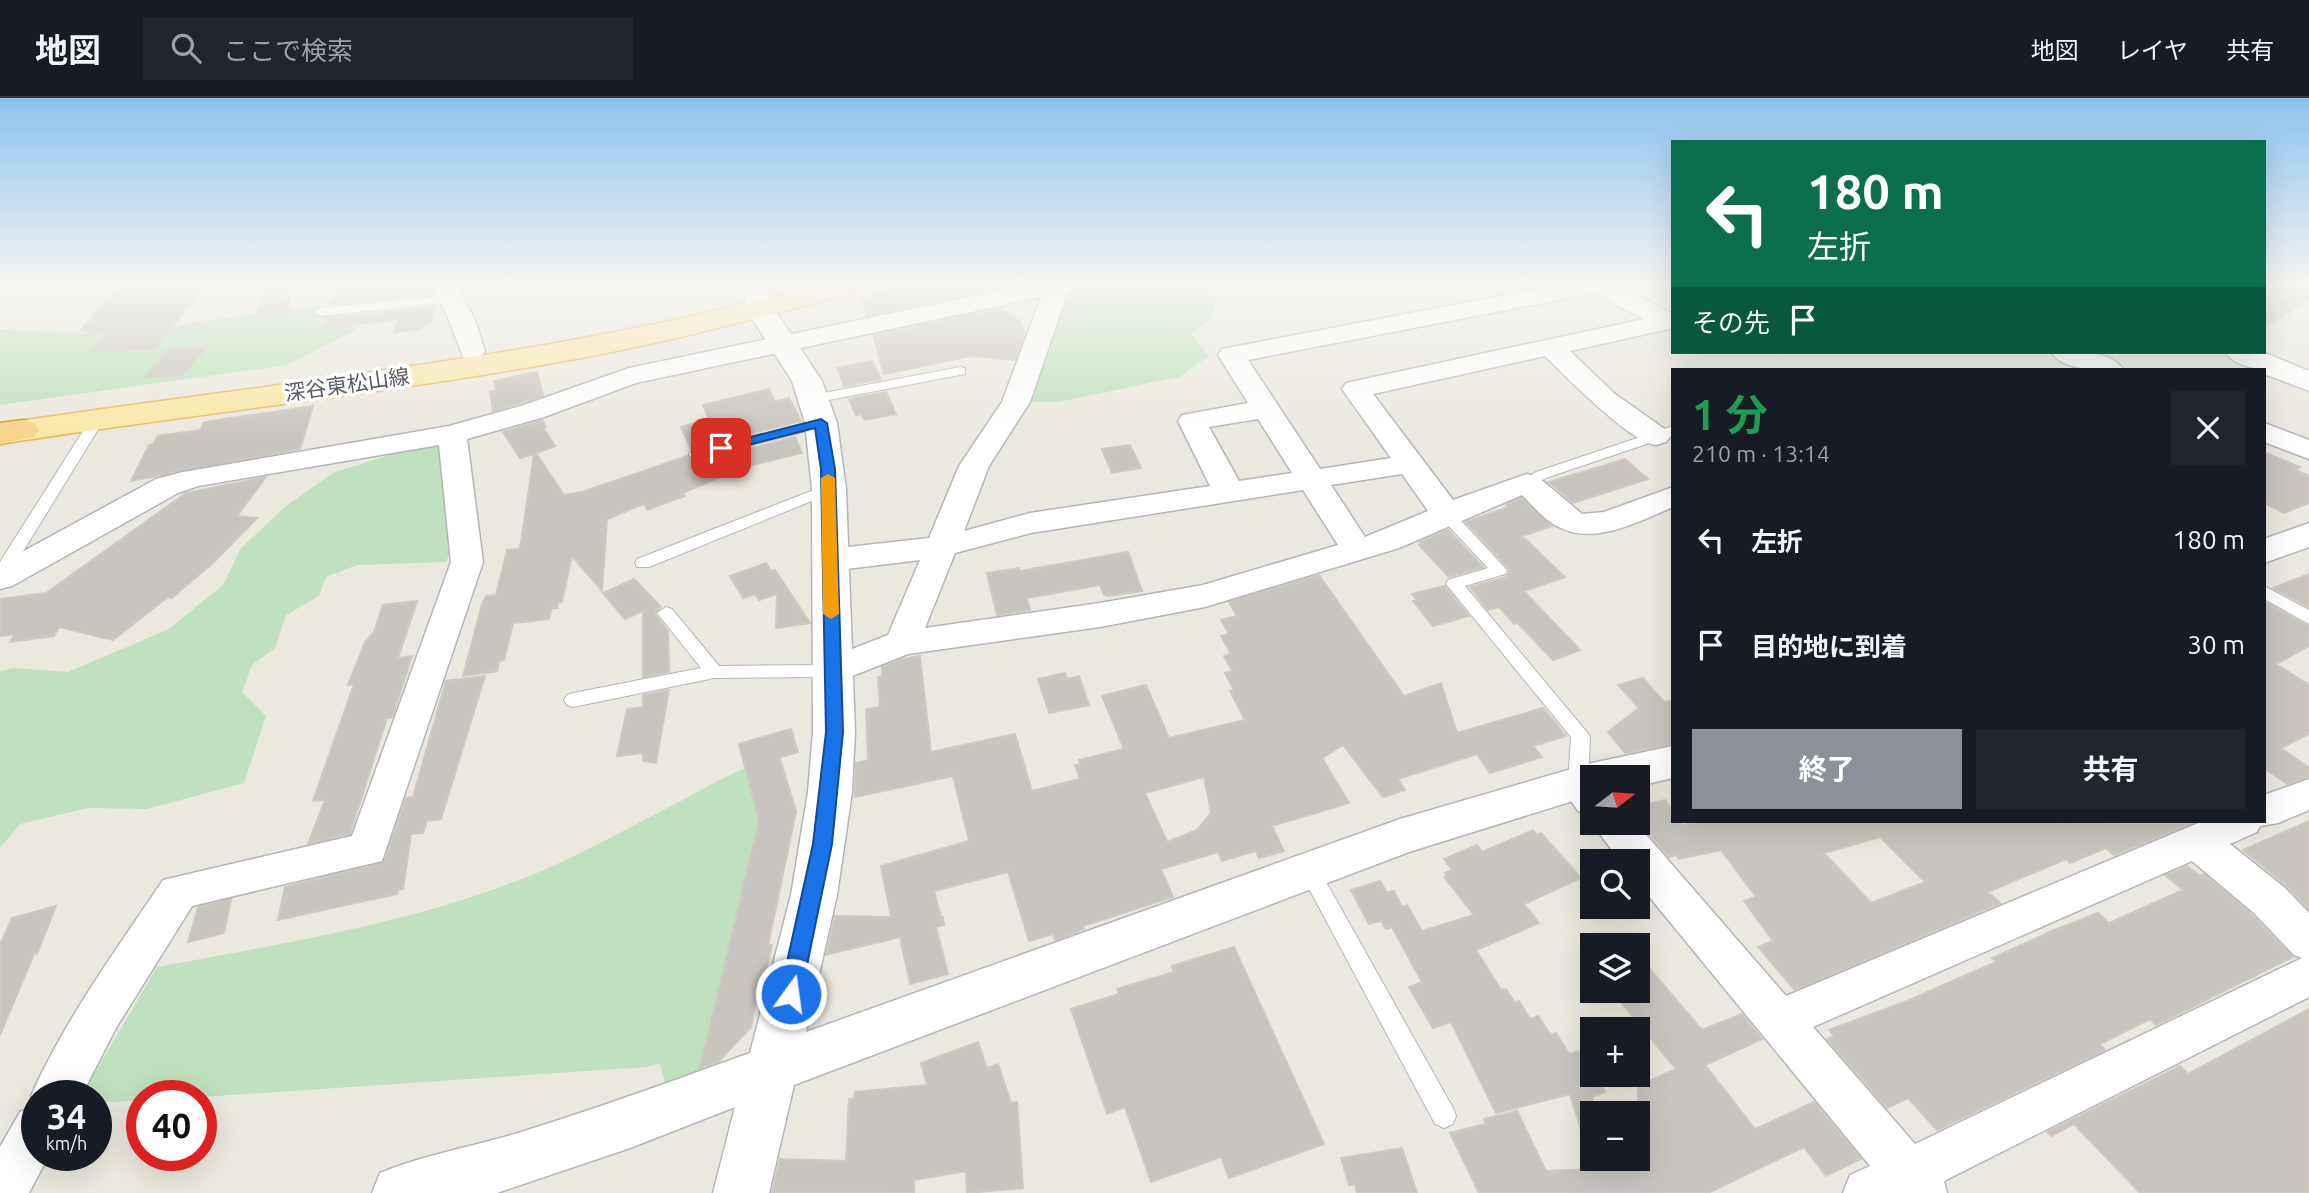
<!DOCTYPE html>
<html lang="ja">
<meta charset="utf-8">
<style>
:root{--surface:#171b24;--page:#20242c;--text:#f1f3f6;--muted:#9ea1a6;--line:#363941;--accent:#8c9099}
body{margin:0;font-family:Ubuntu,"Noto Sans JP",sans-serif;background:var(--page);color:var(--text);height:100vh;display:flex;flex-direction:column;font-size:26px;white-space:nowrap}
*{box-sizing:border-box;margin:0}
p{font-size:23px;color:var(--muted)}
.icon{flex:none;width:38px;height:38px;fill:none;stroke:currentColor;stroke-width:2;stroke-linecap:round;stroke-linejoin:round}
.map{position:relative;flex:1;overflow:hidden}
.panel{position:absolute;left:1671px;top:270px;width:595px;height:455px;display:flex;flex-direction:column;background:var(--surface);border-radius:0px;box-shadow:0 7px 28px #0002}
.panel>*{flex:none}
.hud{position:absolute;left:1671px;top:42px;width:595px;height:214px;border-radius:0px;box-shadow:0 7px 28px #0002;background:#0b6e4f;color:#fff;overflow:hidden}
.needle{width:46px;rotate:73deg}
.tools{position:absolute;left:1580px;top:667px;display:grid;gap:14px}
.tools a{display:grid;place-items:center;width:70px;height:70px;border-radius:0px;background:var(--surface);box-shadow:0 7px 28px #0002;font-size:35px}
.speed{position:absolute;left:21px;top:982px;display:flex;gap:14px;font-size:35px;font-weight:700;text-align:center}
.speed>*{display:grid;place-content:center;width:91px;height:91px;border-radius:50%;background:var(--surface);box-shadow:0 7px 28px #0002;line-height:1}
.speed small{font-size:18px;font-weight:400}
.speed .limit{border:10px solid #d22;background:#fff;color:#111}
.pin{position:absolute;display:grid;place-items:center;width:60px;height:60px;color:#fff;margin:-30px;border-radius:14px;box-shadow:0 4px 10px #0006}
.me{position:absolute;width:77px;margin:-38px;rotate:14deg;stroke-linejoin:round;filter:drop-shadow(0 0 5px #0008)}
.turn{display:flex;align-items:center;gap:24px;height:147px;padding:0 21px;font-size:32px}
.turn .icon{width:91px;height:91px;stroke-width:2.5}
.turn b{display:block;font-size:49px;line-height:60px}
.then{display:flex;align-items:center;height:66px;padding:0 21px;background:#0003;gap:14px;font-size:26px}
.round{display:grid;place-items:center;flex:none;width:74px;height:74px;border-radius:0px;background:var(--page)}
.summary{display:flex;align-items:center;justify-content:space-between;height:119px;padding:0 21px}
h1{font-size:42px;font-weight:700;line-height:52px;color:#1e9e55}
.cta{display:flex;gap:14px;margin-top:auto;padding:14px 21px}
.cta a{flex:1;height:80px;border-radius:0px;background:var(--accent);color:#fff;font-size:28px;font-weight:700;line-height:80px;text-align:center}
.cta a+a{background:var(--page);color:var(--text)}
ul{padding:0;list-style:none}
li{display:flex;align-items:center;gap:21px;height:105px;padding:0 21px}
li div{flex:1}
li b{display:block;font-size:26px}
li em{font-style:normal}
header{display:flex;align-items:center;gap:42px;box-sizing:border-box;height:98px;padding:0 35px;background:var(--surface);border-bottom:2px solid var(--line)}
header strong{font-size:33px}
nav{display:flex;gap:38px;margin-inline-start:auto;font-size:24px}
.search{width:490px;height:63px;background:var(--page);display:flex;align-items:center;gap:18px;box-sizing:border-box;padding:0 24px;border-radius:0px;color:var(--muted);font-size:26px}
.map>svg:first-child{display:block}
.green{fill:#bfe1bd}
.building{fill:#c8c4bf;stroke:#cfc9be;stroke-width:2;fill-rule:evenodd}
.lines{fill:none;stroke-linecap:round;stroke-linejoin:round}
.service-casing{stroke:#b2b6ba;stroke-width:2}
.minor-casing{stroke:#b2b6ba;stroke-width:3}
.tertiary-casing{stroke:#b2b6ba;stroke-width:3}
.primary-casing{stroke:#e8b95b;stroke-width:3}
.motorway-casing{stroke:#dd910d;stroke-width:3}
.service{fill:#fff;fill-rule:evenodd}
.minor{fill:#fff;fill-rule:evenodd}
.tertiary{fill:#fff;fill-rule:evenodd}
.primary{fill:#fae8a5;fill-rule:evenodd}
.motorway{fill:#f6d58b;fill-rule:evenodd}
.route{fill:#1a73e8;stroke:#114b97;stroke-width:2}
.slow{fill:#f59e0b}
.labels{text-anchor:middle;stroke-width:7;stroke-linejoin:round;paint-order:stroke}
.far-street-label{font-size:21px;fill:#585c60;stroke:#fff}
</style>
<header>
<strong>地図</strong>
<div class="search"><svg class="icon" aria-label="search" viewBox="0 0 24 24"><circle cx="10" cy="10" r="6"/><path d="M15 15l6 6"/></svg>ここで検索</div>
<nav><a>地図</a><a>レイヤ</a><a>共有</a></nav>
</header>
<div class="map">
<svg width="2309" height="1095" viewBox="0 0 2309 1095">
<rect width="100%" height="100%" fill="#ebe8df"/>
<path class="green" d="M 1097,185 L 1193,185 L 1217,199 L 1212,220 L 1191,236 L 1209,258 L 1179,279 L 1058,304 L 1028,304 L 1060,207 L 1071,194 Z
M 314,207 L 361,229 L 287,267 L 0,307 L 0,231 L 110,237 Z
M 414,349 L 444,349 L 456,441 L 446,464 L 357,467 L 326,479 L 319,498 L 286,517 L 275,550 L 252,567 L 242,594 L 266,618 L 244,685 L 147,711 L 88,710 L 20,726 L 0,750 L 0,573 L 13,570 L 68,574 L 169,531 L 224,486 L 240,451 L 286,408 L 333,375 Z
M 780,657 L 797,713 L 751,930 L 717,967 L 665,986 L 660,965 L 647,969 L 201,999 L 142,998 L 142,1002 L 96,1005 L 96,998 L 81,998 L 157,869 C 286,845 415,825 537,775 C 585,754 632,728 679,704 C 712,686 744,668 780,657 Z"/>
<path class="building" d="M 120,185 L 207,185 L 154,251 L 89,254 L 107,235 L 85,237 L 90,232 L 80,233 Z
M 267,185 L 286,185 L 291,214 L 256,219 Z
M 391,185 L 429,185 L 433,196 L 331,206 L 337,191 Z
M 906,185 L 968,185 L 980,194 L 867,218 L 862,200 Z
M 2264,185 L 2309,185 L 2309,201 L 2264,229 Z
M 434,209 L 432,223 L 420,231 L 394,234 L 399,221 L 321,231 L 325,220 Z
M 1001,210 L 1019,223 L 1025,234 L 1015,262 L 971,258 L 884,276 L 873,237 Z
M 206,250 L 183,277 L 145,279 L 169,251 Z
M 872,263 L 881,281 L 844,288 L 837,270 Z
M 537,274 L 543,298 L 493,313 L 490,294 L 496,292 L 494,283 Z
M 769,291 L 775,304 L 789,300 L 801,323 L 691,351 L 681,329 L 709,321 L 703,307 Z
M 886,294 L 896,316 L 865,322 L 861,316 L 856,317 L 849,301 Z
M 313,308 L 300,351 L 131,383 L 149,347 L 153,346 L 158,338 L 200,332 L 203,325 L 211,323 Z
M 542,322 L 546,329 L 543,330 L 555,348 L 536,355 L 564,397 L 582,394 L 687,358 L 697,364 L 795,339 L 802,355 L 744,369 L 683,395 L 685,398 L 647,412 L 644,406 L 607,421 L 602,493 L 572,458 L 562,504 L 558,504 L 557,510 L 552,510 L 549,521 L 513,525 L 504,562 L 499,563 L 497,573 L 463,578 L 482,506 L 486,498 L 496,497 L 507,452 L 520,451 L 534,356 L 520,360 L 503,334 Z
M 1130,347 L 1141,370 L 1112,375 L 1102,351 Z
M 2264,354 L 2300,369 L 2296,372 L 2309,378 L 2309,405 L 2284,415 L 2264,405 Z
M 1625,361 L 1648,381 L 1573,405 L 1549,384 Z
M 266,379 L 237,418 L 257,420 L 214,464 L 172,500 L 168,499 L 113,542 L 59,529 L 54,538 L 10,544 L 15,536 L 0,538 L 0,501 L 46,495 L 186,395 Z
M 1521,400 L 1552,428 L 1522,438 L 1565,479 L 1524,493 L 1580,552 L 1553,562 L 1518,525 L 1514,526 L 1499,509 L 1488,512 L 1470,489 L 1506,479 L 1510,472 L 1466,424 L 1508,409 L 1506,407 Z
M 1448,432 L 1483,469 L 1449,479 L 1419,447 L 1422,446 L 1420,444 Z
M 1128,454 L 1142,493 L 1108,498 L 1104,497 L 1100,487 L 1027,500 L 1030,512 L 997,517 L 987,475 L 1019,470 L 1020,473 Z
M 766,465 L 771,473 L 775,472 L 810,525 L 776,530 L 777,496 L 759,502 L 755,496 L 743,500 L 730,478 Z
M 2309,476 L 2309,509 L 2273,490 Z
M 1319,477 L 1404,598 L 1441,585 L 1457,635 L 1543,610 L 1566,638 L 1533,648 L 1542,659 L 1490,675 L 1477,656 L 1398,681 L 1405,692 L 1383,699 L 1343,647 L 1322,660 L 1349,705 L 1272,728 L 1284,753 L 1259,760 L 1256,753 L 1222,763 L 1218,754 L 1161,771 L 1173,799 L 1083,828 L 1084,831 L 1055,842 L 1053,836 L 1029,843 L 1008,774 L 934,793 L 941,819 L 943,819 L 944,827 L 936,829 L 948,876 L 910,886 L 900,839 L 826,857 L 835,818 L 891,819 L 881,768 L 969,743 L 953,678 L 855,699 L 856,665 L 868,662 L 866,611 L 880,609 L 878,579 L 882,578 L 882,569 L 902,561 L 920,558 L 931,654 L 1015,636 L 1032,693 L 1080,681 L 1075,667 L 1081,666 L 1079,662 L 1124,651 L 1102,598 L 1146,587 L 1169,640 L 1245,622 L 1230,593 L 1234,592 L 1225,575 L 1232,573 L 1224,558 L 1231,556 L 1221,538 L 1229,536 L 1221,522 L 1237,518 L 1229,504 ZM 1204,679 L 1211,715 L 1197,732 L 1167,744 L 1145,695 Z
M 634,481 L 661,509 L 654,515 L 668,533 L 669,574 L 643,579 L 643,513 L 625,521 L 603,495 Z
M 1444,488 L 1469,518 L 1433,528 L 1413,503 L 1417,502 L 1412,496 Z
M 417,503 L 398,560 L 412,558 L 392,620 L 387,620 L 350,736 L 308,746 L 325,702 L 313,703 L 354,586 L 348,587 L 365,544 L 374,534 L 383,507 Z
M 2264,504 L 2309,528 L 2309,548 L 2276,566 L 2309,587 L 2309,636 L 2281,650 L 2309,670 L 2309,679 L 2287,686 L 2264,670 Z
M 1065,575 L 1067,581 L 1079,578 L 1089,607 L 1049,615 L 1038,581 Z
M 485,578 L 441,721 L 427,723 L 423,735 L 411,736 L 403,791 L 398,792 L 397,796 L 278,822 L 285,789 L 384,764 L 406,700 L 413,699 L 446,583 Z
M 1643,580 L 1664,604 L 1673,602 L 1673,646 L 1625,655 L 1608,634 L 1639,610 L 1618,587 Z
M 669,592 L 656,665 L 643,663 L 643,655 L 617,658 L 627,611 L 643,609 L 643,597 Z
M 791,631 L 798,654 L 779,660 L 796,714 L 768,847 L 772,847 L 765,876 L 761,876 L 751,929 L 719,963 L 700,970 L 759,723 L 739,646 Z
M 1665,702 L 1673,714 L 1673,723 L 1679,723 L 1682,727 L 1703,723 L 2191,725 L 2114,757 L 2106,750 L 2070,765 L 2066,761 L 1988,794 L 2000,805 L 1795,892 L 1758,849 L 1773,843 L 1744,803 L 1756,799 L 1721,752 L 1679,761 L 1676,757 L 1669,759 L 1638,723 L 1638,708 ZM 1880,739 L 1925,784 L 1871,805 L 1824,755 Z
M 2309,723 L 2309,811 L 2287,788 L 2243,752 Z
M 1533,732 L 1537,737 L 1541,735 L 1581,780 L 1524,806 L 1539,825 L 1476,852 L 1501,892 L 1506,891 L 1515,905 L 1519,903 L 1530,921 L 1538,918 L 1551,937 L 1556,935 L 1569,956 L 1578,953 L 1605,994 L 1592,999 L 1592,1050 L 1587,1051 L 1570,996 L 1496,1015 L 1451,924 L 1433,930 L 1409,889 L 1422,884 L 1392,829 L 1386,831 L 1381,823 L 1369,826 L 1351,792 L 1380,783 L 1387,795 L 1394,793 L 1402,809 L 1407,807 L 1422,833 L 1474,817 L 1444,779 L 1447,778 L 1445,775 L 1452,772 L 1444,761 L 1477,747 L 1482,754 Z
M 2187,768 L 2201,778 L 2204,776 L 2253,818 L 2293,859 L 2156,927 L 2150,921 L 2100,946 L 2105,952 L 1937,1032 L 1908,1000 L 1887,1010 L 1827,941 L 1834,938 L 1829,932 L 1907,903 L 1996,864 L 1992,860 L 2052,833 L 2098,815 L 2109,825 L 2183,792 L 2165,777 Z
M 231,801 L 224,835 L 188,844 L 198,809 Z
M 56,808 L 37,856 L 34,856 L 0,937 L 0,847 L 12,820 Z
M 1234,849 L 1324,1046 L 1229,1080 L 1221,1059 L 1151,1084 L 1125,1009 L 1107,1016 L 1071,911 L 1119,896 L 1117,891 L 1174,874 L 1172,868 Z
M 1638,857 L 1702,932 L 1742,916 L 1762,941 L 1705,967 L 1755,1031 L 1814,1004 L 1861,1061 L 1826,1078 L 1804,1049 L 1708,1095 L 1479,1095 L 1450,1035 L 1486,1026 L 1484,1021 L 1517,1013 L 1546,1073 L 1593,1071 L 1590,1060 L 1638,1060 L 1638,988 L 1676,971 L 1611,892 L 1638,892 Z
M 2309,911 L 2309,1095 L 2140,1095 L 2074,1026 L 2051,1038 L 2047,1034 L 2180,968 L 2188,976 Z
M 978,944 L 987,970 L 998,966 L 1011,1005 L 1017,1004 L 1023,1090 L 967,1095 L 966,1073 L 914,1082 L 914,1095 L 772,1094 L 780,1061 L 846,1063 L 849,1001 L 854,1000 L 855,994 L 927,987 L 921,965 Z
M 1402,1050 L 1417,1095 L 1357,1095 L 1355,1086 L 1349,1087 L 1341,1060 Z"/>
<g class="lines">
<g class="service-casing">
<path id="service" d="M 451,197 L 457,201 L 455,204 L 320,218 L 314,214 L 320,210 Z
M 960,269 L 965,270 L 965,276 L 813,305 L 806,301 L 813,297 Z
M 97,318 L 104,322 L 6,481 L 0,482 L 0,464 L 90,322 Z
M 821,321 L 828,325 L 826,328 L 696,361 L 689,357 L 691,354 Z
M 1673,328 L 1673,337 L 1546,380 L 1532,388 L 1522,388 L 1519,385 L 1536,374 Z
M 829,386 L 837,391 L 834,394 L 649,469 L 637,469 L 635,465 L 637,461 Z
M 1448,413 L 1454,415 L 1507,472 L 1505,476 L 1465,488 L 1590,638 L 1588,685 L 1585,690 L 1578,693 L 1571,690 L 1568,685 L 1571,639 L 1446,486 L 1448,482 L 1488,470 L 1442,421 L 1440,418 L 1442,415 Z
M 2264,488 L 2309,512 L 2309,526 L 2264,501 Z
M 666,509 L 672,511 L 719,568 L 832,567 L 838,569 L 841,573 L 838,577 L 832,579 L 714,580 L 573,609 L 567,607 L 564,602 L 567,597 L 573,595 L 701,570 L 657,515 Z
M 1309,763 L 1316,766 L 1453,1010 L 1456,1018 L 1453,1026 L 1444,1030 L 1435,1026 L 1299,772 L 1302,766 Z"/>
</g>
<g class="minor-casing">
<path id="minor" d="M 431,185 L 455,185 L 475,222 L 485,253 L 481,259 L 472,261 L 463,259 L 449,222 Z
M 743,185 L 767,185 L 773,211 L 769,216 L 760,219 L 751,216 L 747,211 Z
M 1036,185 L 1084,185 L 1081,190 L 1068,193 L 1030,304 L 989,368 L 964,433 L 1030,415 L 1210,388 L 1178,323 L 1182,317 L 1248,305 L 1218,257 L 1222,251 L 1568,185 L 1612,185 L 1673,216 L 1673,230 L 1570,253 L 1615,296 L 1666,332 L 1671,338 L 1666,344 C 1665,344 1657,347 1656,347 C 1632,346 1564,277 1545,258 L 1373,296 L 1453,402 L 1527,376 L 1538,379 L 1582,416 L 1604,414 L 1673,389 L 1673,409 C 1640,423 1594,448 1559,429 C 1544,422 1533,408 1522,397 L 1399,450 L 1205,509 L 1100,529 L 908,556 L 832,586 L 819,582 L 814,573 L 819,564 L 888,537 L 920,462 L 830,473 L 818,469 L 814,462 L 818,455 L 830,451 L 929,440 L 959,368 L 1002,304 L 1041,199 L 636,285 L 544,319 L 467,341 L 483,464 L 382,763 L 192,808 L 116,930 L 81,998 L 37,998 L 37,1057 L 49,1057 L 29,1095 L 0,1095 L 0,1049 L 20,1014 L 35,1008 L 31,998 C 65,921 117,851 163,782 L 352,738 L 451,464 L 439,347 L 198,388 L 178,395 L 12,488 L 0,491 L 0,466 L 156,381 L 183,374 L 449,328 L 524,307 L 629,270 ZM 1594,195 L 1644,221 L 1346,285 L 1342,291 L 1391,360 L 1320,371 L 1248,262 ZM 1258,321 L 1292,375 L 1239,383 L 1209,329 ZM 1402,376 L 1428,413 L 1365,439 L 1331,387 ZM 1303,392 L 1338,447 L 1203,487 L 1100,505 L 925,530 L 955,455 L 1031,435 Z
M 2051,254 C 2073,254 2109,251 2123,271 C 2102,272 2063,274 2051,254 Z
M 2264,325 L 2309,342 L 2309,361 L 2264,344 Z
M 1578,670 L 1592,674 L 1596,679 L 1592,679 L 1592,717 L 1578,713 L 1559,685 L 1564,674 Z
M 2309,681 L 2309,712 L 2278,725 L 2260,728 L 2257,734 L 2230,746 L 2285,790 L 2309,815 L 2309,899 L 1944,1083 L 1947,1095 L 1843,1095 L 1850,1077 L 1870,1068 L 1638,785 L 1638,763 L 1620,763 L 1591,724 L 1592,721 L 1592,724 L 1635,724 L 1786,898 L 2203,723 L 2264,723 L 2264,697 ZM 2192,763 L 2255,816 L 2294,857 L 2302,860 L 1915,1046 L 1813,929 Z"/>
</g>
<g class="tertiary-casing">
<path id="tertiary" d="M 760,203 L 770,205 L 822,283 L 837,325 L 846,391 L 855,634 L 852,694 L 837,797 L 806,934 L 1400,721 L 1592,665 L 1673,648 L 1673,680 L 1638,688 L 1638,679 L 1592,679 L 1592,697 L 1409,754 L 794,987 L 769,1095 L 713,1095 L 735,1009 L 630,1050 L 497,1095 L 372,1095 L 380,1075 C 421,1058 465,1050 508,1038 C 590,1013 670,984 750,955 L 791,797 L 808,694 L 813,634 L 812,391 L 805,325 L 792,283 L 746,211 L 750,205 Z
M 2225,254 L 2263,254 L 2309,273 L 2309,293 L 2264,276 L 2264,271 C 2251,271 2232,265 2225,254 Z
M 2309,425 L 2309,449 L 2264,465 L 2264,441 Z"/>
</g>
<g class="primary-casing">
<path id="primary" d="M 825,185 L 869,185 L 865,191 C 770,218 674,243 576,261 C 385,296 192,316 0,346 L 0,326 C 276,284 555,260 825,185 Z"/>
</g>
<g class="motorway-casing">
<path id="motorway" d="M 23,322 L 34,325 L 39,332 L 34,339 L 0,345 L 0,325 Z"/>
</g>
<use href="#service" class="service"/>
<use href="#minor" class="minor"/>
<use href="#tertiary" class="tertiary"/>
<use href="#primary" class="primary"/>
<use href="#motorway" class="motorway"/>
</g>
<linearGradient id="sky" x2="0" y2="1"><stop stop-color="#8bc2ef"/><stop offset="0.55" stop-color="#f6f5f1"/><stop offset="1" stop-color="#f6f5f1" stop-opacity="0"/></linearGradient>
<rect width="2309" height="338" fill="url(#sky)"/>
<path class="route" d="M 821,321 L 827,325 L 835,371 L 843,634 L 832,746 L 801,896 L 798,903 L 791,905 L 783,903 L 780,896 L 813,746 L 826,634 L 821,371 L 815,330 L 721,354 L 714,350 L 716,348 Z"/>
<path class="slow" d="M 828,376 L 835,380 L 839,516 L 831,521 L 823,516 L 821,380 Z"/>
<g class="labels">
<g class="far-street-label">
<text transform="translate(347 287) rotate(-8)" y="7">深谷東松山線</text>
</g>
</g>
</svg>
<div class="tools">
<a><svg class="needle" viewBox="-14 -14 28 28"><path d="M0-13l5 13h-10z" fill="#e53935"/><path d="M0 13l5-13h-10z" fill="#9ea1a6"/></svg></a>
<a><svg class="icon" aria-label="search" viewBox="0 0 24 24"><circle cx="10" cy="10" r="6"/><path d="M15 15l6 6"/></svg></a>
<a><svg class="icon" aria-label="layers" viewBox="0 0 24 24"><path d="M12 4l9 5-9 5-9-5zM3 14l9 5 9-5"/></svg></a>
<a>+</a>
<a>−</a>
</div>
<div class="speed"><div>34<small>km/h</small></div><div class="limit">40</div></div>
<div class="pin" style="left:721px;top:350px;background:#d93025"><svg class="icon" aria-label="arrive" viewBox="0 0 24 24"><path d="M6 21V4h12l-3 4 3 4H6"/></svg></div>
<svg class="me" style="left:791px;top:896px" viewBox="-20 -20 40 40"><circle r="17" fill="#1a73e8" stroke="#fff" stroke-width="3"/><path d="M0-11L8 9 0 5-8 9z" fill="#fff"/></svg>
<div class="hud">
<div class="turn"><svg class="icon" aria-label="left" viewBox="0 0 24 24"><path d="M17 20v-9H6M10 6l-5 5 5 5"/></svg><div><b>180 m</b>左折</div></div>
<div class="then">その先<svg class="icon" aria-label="arrive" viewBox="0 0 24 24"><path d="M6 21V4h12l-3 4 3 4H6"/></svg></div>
</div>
<section class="panel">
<div class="summary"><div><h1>1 分</h1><p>210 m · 13:14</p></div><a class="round"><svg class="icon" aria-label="close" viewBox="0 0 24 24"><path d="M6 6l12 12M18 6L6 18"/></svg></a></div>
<ul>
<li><svg class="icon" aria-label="left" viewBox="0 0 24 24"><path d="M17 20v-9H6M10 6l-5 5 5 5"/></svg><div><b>左折</b></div><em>180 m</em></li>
<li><svg class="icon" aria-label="arrive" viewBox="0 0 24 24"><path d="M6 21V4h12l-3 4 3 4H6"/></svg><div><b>目的地に到着</b></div><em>30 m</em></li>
</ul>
<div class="cta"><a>終了</a><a>共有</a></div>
</section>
</div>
